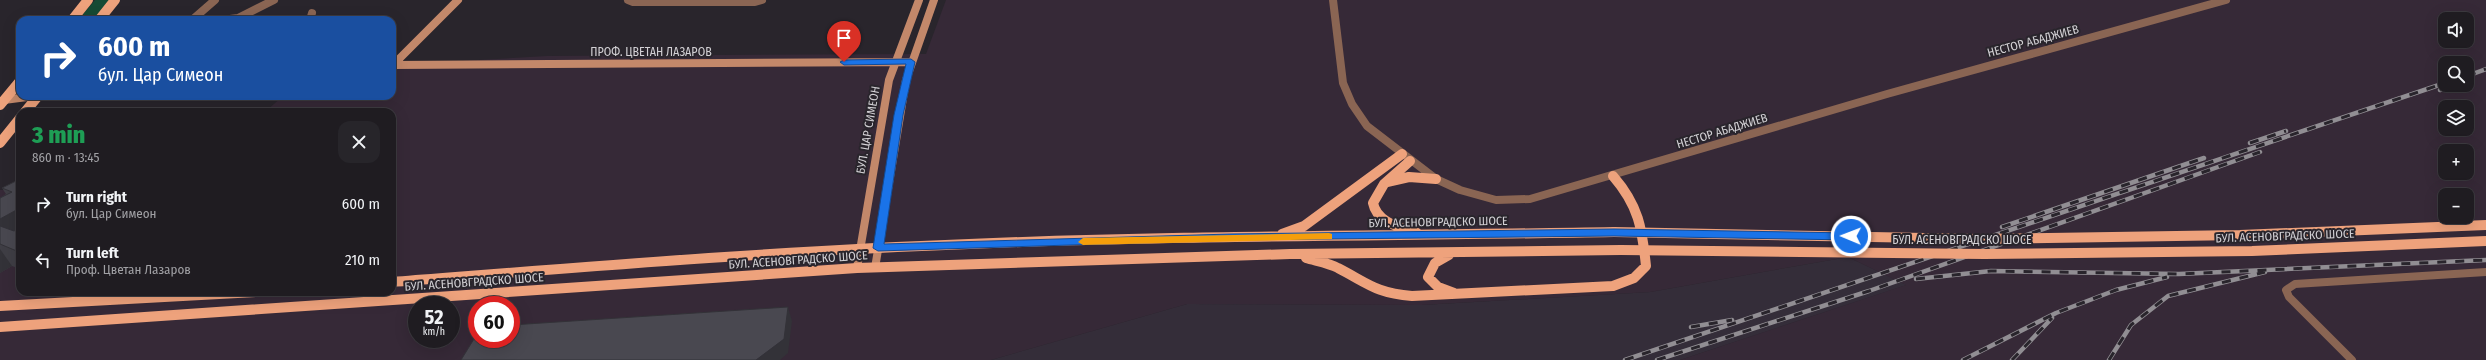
<!DOCTYPE html>
<meta charset="utf-8">
<style>
:root{--surface:#1f1c21;--page:#27252a;--text:#f1f3f6;--muted:#a1a1a5;--line:#3c3a3f}
body{margin:0;font-family:"Fira Sans Condensed",sans-serif;background:var(--page);color:var(--text);height:100vh;display:flex;flex-direction:column;font-size:15px;white-space:nowrap}
*{box-sizing:border-box;margin:0}
p{font-size:13px;color:var(--muted)}
.icon{flex:none;width:22px;height:22px;fill:none;stroke:currentColor;stroke-width:2;stroke-linecap:round;stroke-linejoin:round}
.map{position:relative;flex:1;overflow:hidden}
.side{position:absolute;left:16px;top:108px;width:380px;height:188px;display:flex;flex-direction:column;background:var(--surface);border-radius:12px;box-shadow:0 4px 16px #0002,0 0 0 1px var(--line)}
.side>*{flex:none}
.banner{position:absolute;left:16px;top:16px;width:380px;height:84px;border-radius:12px;box-shadow:0 4px 16px #0002,0 0 0 1px var(--line);background:#1a4fa0;color:#fff;overflow:hidden}
.buttons{position:absolute;left:2438px;top:12px;display:grid;gap:8px}
.buttons a{display:grid;place-items:center;width:36px;height:36px;border-radius:8px;background:var(--surface);box-shadow:0 4px 16px #0002,0 0 0 1px var(--line);font-size:20px}
.speed{position:absolute;left:408px;top:296px;display:flex;gap:8px;font-size:20px;font-weight:700;text-align:center}
.speed>*{display:grid;place-content:center;width:52px;height:52px;border-radius:50%;background:var(--surface);box-shadow:0 4px 16px #0002,0 0 0 1px var(--line);line-height:1}
.speed small{font-size:10px;font-weight:400}
.speed .limit{border:6px solid #d22;background:#fff;color:#111}
.pin{position:absolute;display:grid;place-items:center;width:34px;height:34px;color:#fff;margin:-41px -17px;border-radius:50% 50% 50% 0;rotate:-45deg;box-shadow:0 0 4px #0007}
.pin .icon{rotate:45deg}
.me{position:absolute;width:44px;margin:-22px;rotate:271deg;stroke-linejoin:round;filter:drop-shadow(0 0 3px #0008)}
.turn{display:flex;align-items:center;gap:14px;height:84px;padding:0 16px;font-size:18px}
.turn .icon{width:52px;height:52px;stroke-width:2.5}
.turn b{display:block;font-size:28px;line-height:34px}
.round{display:grid;place-items:center;flex:none;width:42px;height:42px;border-radius:12px;background:var(--page)}
.overview{display:flex;align-items:center;justify-content:space-between;height:68px;padding:0 16px}
h1{font-size:24px;font-weight:800;line-height:30px;color:#1e9e55}
ul{padding:0;list-style:none}
li{display:flex;align-items:center;gap:12px;height:56px;padding:0 16px}
li div{flex:1}
li b{display:block;font-size:15px}
li em{font-style:normal}
.map>svg:first-child{display:block}
.built{fill:#342d39}
.industrial{fill:#362937;fill-rule:evenodd}
.green{fill:#164a34}
.lines{fill:none;stroke-linecap:round;stroke-linejoin:round}
.street{stroke:#8a6553;stroke-width:8}
.secondary{stroke:#c3886a;stroke-width:8}
.primary{stroke:#eea27c;stroke-width:10}
.rail-casing{stroke:#918e93;stroke-width:4.5}
.rail{stroke:#29252c;stroke-width:3;stroke-dasharray:9;stroke-linecap:butt}
.primary-bridge{stroke:#eea27c;stroke-width:10}
.wall{fill:#3f3e45}
.shaded-wall{fill:#333238}
.building{fill:#494850;stroke:#333238}
.route{fill:#1a73e8;stroke:#114b97}
.slow{fill:#f59e0b}
.labels{text-anchor:middle;stroke-width:4;stroke-linejoin:round;paint-order:stroke}
.street-label{font-size:12px;fill:#d2d0d4;stroke:#29252c}
</style>
<div class="map">
<svg width="2486" height="360" viewBox="0 0 2486 360">
<rect width="100%" height="100%" fill="#29252c"/>
<path class="built" d="M 1848,257 L 1907,285 L 1680,360 L 991,360 L 1187,304 L 1421,305 L 1650,292 Z"/>
<path class="industrial" d="M 946,0 L 2486,0 L 2486,360 L 1680,360 L 1906,285 L 1848,257 L 1650,292 L 1421,305 L 1187,304 L 991,360 L 0,360 L 0,190 L 20,189 L 20,292 L 392,292 L 392,112 L 265,112 L 283,96 L 392,96 L 392,65 L 547,56 L 926,54 ZM 2445,19 L 2467,19 L 2467,41 L 2445,41 ZM 2445,63 L 2467,63 L 2467,85 L 2445,85 ZM 2445,107 L 2467,107 L 2467,129 L 2445,129 ZM 2445,151 L 2467,151 L 2467,173 L 2445,173 ZM 2445,195 L 2467,195 L 2467,217 L 2445,217 ZM 417,305 L 451,305 L 451,339 L 417,339 ZM 477,305 L 511,305 L 511,339 L 477,339 Z"/>
<path class="green" d="M 95,0 L 109,0 L 93,20 L 78,20 Z"/>
<g class="lines">
<path class="street" d="M 628,0 L 633,2 L 755,2 L 762,0
M 1333,0 L 1343,83 L 1352,104 L 1367,126 L 1436,179 L 1460,190 L 1496,200 L 1530,199 L 1887,94 L 2226,0
M 192,20 L 215,0
M 222,20 L 238,18 L 274,0
M 310,20 L 312,13
M 2352,360 L 2289,297 L 2286,290 L 2295,284 L 2486,272"/>
<path class="secondary" d="M 392,65 L 911,62
M 393,65 L 458,0
M 4,100 L 35,96
M 857,268 L 889,80 L 919,0
M 875,268 L 906,80 L 934,0"/>
<path class="primary" d="M 72,20 L 88,0
M 99,20 L 115,0
M 0,105 L 20,81
M 25,112 L 38,96
M 0,143 L 20,118
M 1410,161 L 1384,184 L 1373,203 C 1377,223 1400,227 1417,233
M 1387,182 L 1409,177 L 1436,179
M 1282,234 L 1304,226 L 1402,154
M 1449,255 L 1435,263 L 1428,277 L 1438,287 L 1454,293
M 1306,258 C 1316,261 1329,263 1338,268 C 1369,284 1376,293 1412,296 L 1613,286 L 1634,278 L 1646,266 C 1642,228 1639,206 1613,176
M 392,282 C 584,267 776,251 969,244 C 1184,235 1399,236 1614,232
M 0,306 L 256,292
M 0,327 L 857,268 L 1290,254 L 1621,250"/>
<g class="rail-casing">
<path id="rail" d="M 2467,76 L 2486,69
M 2440,90 L 2455,85
M 2250,143 L 2286,131
M 2002,227 L 2204,158
M 1916,279 L 1991,271 L 2179,274 L 2486,260
M 1691,327 L 1732,320
M 1625,360 L 2445,83
M 1657,360 L 1869,291 L 2260,152
M 1963,360 L 2056,313 L 2116,290 L 2167,277
M 2012,360 L 2052,318
M 2109,360 L 2131,325 L 2168,296 L 2265,272"/>
</g>
<use href="#rail" class="rail"/>
<path class="primary-bridge" d="M 1614,232 L 1978,239 L 2240,235 L 2486,225
M 1621,250 L 1984,254 L 2252,251 L 2486,241"/>
</g>
<path class="wall" d="M 20,179 L 20,269 L 12,266 L 0,273 L 0,198 L 6,194 L 2,188 Z"/>
<path class="shaded-wall" d="M 20,208 L 20,242 L 0,232 L 0,219 Z
M 0,249 L 12,266 L 0,273 Z
M 788,307 L 792,321 L 788,353 L 780,360 L 756,360 Z"/>
<path class="building" d="M 20,179 L 20,208 L 0,219 L 0,198 L 12,192 L 2,188 Z
M 0,226 L 14,231 L 20,228 L 20,251 L 19,252 L 0,244 Z
M 788,307 L 784,339 L 756,360 L 461,360 L 477,334 L 477,339 L 511,339 L 511,325 Z"/>
<path class="route" d="M 911,59 L 915,62 L 903,115 L 884,244 L 1231,234 L 1614,229 L 1851,233 L 1856,236 L 1851,240 L 1614,236 L 1231,240 L 878,251 L 873,248 L 894,115 L 906,64 L 844,65 L 840,62 L 844,60 Z"/>
<path class="slow" d="M 1329,233 L 1332,234 L 1332,239 L 1083,245 L 1078,242 L 1083,238 Z"/>
<g class="labels">
<g class="street-label">
<text transform="translate(2033 41) rotate(-15)" y="4">НЕСТОР АБАДЖИЕВ</text>
<text x="651" y="56">ПРОФ. ЦВЕТАН ЛАЗАРОВ</text>
<text transform="translate(868 130) rotate(-80)" y="4">БУЛ. ЦАР СИМЕОН</text>
<text transform="translate(1722 131) rotate(-17)" y="4">НЕСТОР АБАДЖИЕВ</text>
<text transform="translate(1438 222) rotate(-1)" y="4">БУЛ. АСЕНОВГРАДСКО ШОСЕ</text>
<text transform="translate(2285 236) rotate(-2)" y="4">БУЛ. АСЕНОВГРАДСКО ШОСЕ</text>
<text x="1962" y="244">БУЛ. АСЕНОВГРАДСКО ШОСЕ</text>
<text transform="translate(798 260) rotate(-4)" y="4">БУЛ. АСЕНОВГРАДСКО ШОСЕ</text>
<text transform="translate(474 282) rotate(-4)" y="4">БУЛ. АСЕНОВГРАДСКО ШОСЕ</text>
</g>
</g>
</svg>
<div class="buttons">
<a><svg class="icon" aria-label="sound" viewBox="0 0 24 24"><path d="M4 9h4l5-4v14l-5-4H4zM17 9q2 3 0 6"/></svg></a>
<a><svg class="icon" aria-label="search" viewBox="0 0 24 24"><circle cx="10" cy="10" r="6"/><path d="M15 15l6 6"/></svg></a>
<a><svg class="icon" aria-label="layers" viewBox="0 0 24 24"><path d="M12 4l9 5-9 5-9-5zM3 14l9 5 9-5"/></svg></a>
<a>+</a>
<a>−</a>
</div>
<div class="speed"><div>52<small>km/h</small></div><div class="limit">60</div></div>
<div class="pin" style="left:844px;top:62px;background:#d93025"><svg class="icon" aria-label="arrive" viewBox="0 0 24 24"><path d="M6 21V4h12l-3 4 3 4H6"/></svg></div>
<svg class="me" style="left:1851px;top:236px" viewBox="-20 -20 40 40"><circle r="17" fill="#1a73e8" stroke="#fff" stroke-width="3"/><path d="M0-11L8 9 0 5-8 9z" fill="#fff"/></svg>
<div class="banner">
<div class="turn"><svg class="icon" aria-label="right" viewBox="0 0 24 24"><path d="M7 20v-9h11M14 6l5 5-5 5"/></svg><div><b>600 m</b>бул. Цар Симеон</div></div>
</div>
<section class="side">
<div class="overview"><div><h1>3 min</h1><p>860 m · 13:45</p></div><a class="round"><svg class="icon" aria-label="close" viewBox="0 0 24 24"><path d="M6 6l12 12M18 6L6 18"/></svg></a></div>
<ul>
<li><svg class="icon" aria-label="right" viewBox="0 0 24 24"><path d="M7 20v-9h11M14 6l5 5-5 5"/></svg><div><b>Turn right</b><p>бул. Цар Симеон</p></div><em>600 m</em></li>
<li><svg class="icon" aria-label="left" viewBox="0 0 24 24"><path d="M17 20v-9H6M10 6l-5 5 5 5"/></svg><div><b>Turn left</b><p>Проф. Цветан Лазаров</p></div><em>210 m</em></li>
</ul>
</section>
</div>
